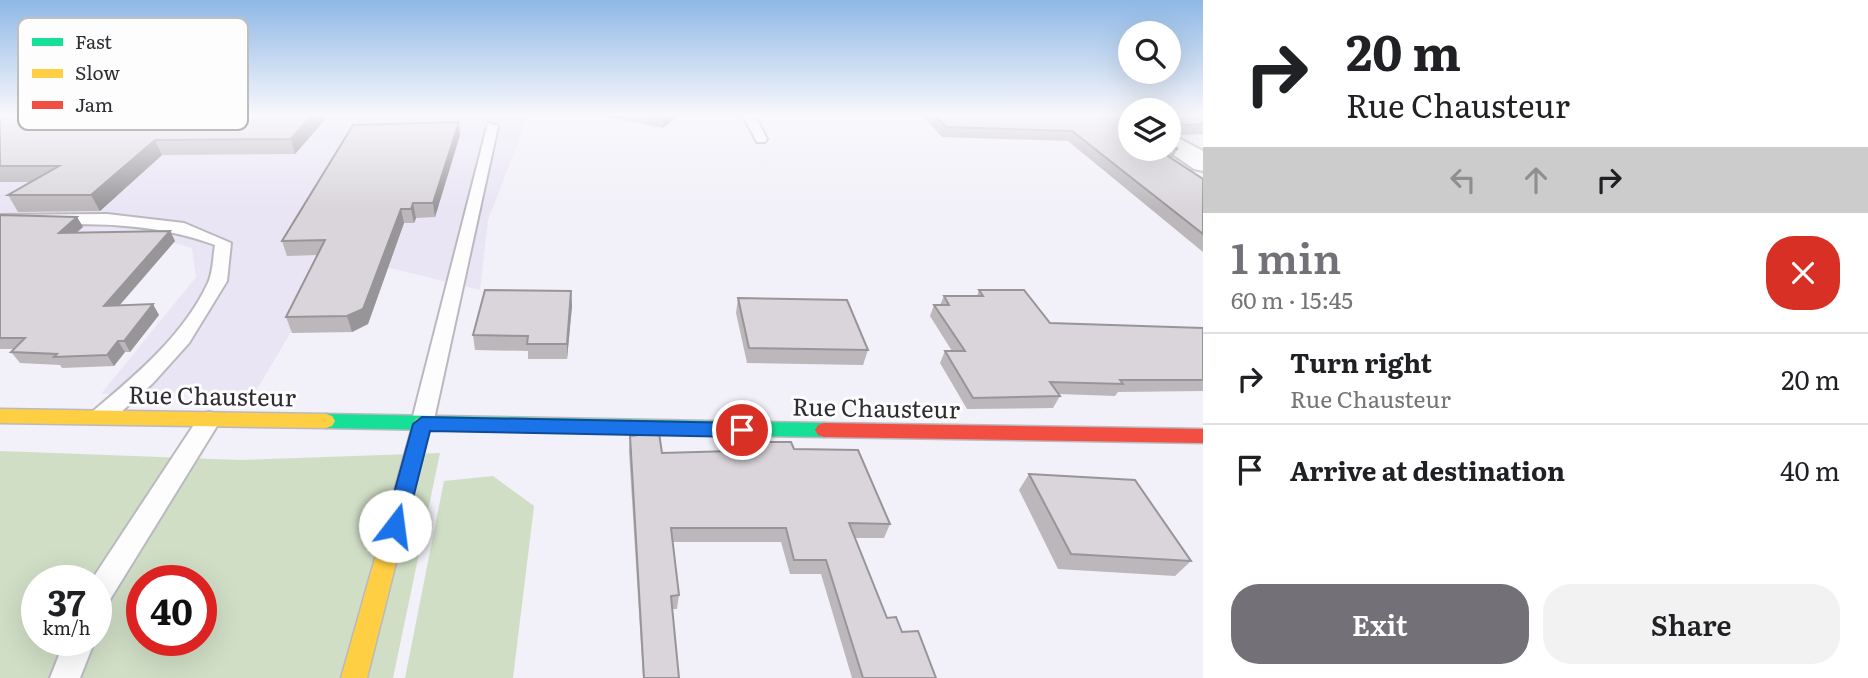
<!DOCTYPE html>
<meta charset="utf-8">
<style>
:root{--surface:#fff;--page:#f2f2f2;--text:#202124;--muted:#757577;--line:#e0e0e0;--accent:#737177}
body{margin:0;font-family:Literata,serif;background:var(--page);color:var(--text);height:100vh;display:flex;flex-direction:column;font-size:26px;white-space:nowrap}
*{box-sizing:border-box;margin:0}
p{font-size:23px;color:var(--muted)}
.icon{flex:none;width:38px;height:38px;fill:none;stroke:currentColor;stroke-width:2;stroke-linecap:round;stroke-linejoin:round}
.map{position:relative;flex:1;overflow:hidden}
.panel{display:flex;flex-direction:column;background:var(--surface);width:665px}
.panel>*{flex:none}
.hud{background:#fff;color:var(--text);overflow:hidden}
.controls{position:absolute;left:1118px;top:21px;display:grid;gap:14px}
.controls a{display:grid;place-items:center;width:63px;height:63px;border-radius:50%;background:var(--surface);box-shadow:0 7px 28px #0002;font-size:35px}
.speed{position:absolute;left:21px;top:565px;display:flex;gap:14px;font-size:35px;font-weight:700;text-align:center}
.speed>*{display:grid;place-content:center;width:91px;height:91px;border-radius:50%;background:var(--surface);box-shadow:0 7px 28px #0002;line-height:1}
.speed small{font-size:18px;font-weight:400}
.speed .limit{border:10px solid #d22;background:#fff;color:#111}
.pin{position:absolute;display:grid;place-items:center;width:60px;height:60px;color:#fff;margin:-30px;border:4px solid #fff;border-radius:50%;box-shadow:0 2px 7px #0007}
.me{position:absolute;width:77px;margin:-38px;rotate:15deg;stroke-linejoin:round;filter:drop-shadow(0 0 5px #0008)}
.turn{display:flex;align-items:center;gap:24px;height:147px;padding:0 28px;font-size:32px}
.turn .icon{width:91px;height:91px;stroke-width:2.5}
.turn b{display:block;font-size:49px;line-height:60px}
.lanes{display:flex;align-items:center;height:66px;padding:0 28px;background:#0003;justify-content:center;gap:35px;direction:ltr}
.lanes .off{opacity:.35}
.round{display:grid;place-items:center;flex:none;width:74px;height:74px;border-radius:28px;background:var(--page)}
.overview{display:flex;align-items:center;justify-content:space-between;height:119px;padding:0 28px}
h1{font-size:42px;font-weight:600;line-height:52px;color:var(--accent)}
.action{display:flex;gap:14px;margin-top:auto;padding:14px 28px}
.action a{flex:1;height:80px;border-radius:28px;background:var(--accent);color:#fff;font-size:28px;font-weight:600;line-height:80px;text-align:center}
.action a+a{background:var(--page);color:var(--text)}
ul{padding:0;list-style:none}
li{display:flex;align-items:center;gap:21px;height:91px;padding:0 28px;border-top:2px solid var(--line)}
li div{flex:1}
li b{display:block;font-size:26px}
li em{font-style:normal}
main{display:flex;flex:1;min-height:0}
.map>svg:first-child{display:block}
.built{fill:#e9e5f5}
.green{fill:#d0dec6;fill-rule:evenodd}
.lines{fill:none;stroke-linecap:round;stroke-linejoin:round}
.lane-casing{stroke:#bbb9bf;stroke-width:4}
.street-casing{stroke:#bbb9bf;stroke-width:4}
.fast-casing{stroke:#bbb9bf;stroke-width:3}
.slow-casing{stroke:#bbb9bf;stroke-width:3}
.jam-casing{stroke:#bbb9bf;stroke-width:3}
.lane{fill:#fdfdfe;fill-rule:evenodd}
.street{fill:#fdfdfe;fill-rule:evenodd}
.fast{fill:#16e098;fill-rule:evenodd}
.slow{fill:#ffcf43;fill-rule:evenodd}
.jam{fill:#f24e42;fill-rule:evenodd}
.wall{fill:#bbb7bb}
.shaded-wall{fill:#989599}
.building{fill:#d9d5da;stroke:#989599;stroke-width:2}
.route{fill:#1a73e8;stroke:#114b97;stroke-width:2}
.labels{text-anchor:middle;stroke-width:6;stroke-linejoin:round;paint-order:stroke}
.street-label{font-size:24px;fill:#2f2d32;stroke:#fdfdfd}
.key{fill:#fdfdfd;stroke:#bfbfc0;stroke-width:2}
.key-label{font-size:19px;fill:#2f2d32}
</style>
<main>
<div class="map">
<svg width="1203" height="678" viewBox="0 0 1203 678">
<rect width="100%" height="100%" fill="#f2f0f8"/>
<path class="built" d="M 0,114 L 529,114 L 488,220 L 480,290 L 390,268 L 324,276 L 256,391 L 101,394 L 196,277 L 192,248 L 140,233 L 0,233 Z"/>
<path class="green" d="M 0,451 L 240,460 L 440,453 L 393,678 L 0,678 ZM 37,581 L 96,581 L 96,640 L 37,640 ZM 142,581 L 201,581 L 201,640 L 142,640 Z
M 493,476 L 534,506 L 513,678 L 405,678 L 444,481 Z"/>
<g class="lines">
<g class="lane-casing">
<path id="lane" d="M 742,114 L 754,114 L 767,139 L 765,142 L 757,142 Z
M 488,123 L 498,126 L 433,424 L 430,430 L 414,430 L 411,424 Z
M 107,214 L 184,223 L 231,243 L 227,281 L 189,343 L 153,383 L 108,424 L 92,424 L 89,418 L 92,412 C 136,375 183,336 208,283 C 213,272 213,257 215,245 C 146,219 73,224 0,225 L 0,215 Z
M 209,412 L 217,414 L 220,420 L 217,426 L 106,606 L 96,610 L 96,581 L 91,581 L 201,414 Z
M 65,640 L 95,640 L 80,678 L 50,678 Z"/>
</g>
<g class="street-casing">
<path id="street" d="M 1169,133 L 1203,151 L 1203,171 L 1194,169 L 1165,149 L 1169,149 Z"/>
</g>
<g class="fast-casing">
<path id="fast" d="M 326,414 L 824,423 L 830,425 L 833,430 L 830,435 L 824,437 L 326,428 L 320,426 L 317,421 L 320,416 Z"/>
</g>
<g class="slow-casing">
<path id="slow" d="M 0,409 L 326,414 L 332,416 L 335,421 L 332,426 L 326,428 L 0,423 Z
M 422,417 L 428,419 L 431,424 L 367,678 L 341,678 L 413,424 L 416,419 Z"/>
</g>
<g class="jam-casing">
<path id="jam" d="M 824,423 L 1203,429 L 1203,443 L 824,437 L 818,435 L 815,430 L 818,425 Z"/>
</g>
<use href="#lane" class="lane"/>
<use href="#street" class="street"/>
<use href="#fast" class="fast"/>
<use href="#slow" class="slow"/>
<use href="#jam" class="jam"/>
</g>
<path class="wall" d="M 0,114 L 330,114 L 295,154 L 162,155 L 100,211 L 18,212 L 8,195 L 31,182 L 0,182 Z
M 593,114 L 680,114 L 663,128 Z
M 921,114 L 1130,114 L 1130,149 L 1178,149 L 1172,158 L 1203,179 L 1203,252 L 1068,141 L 942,137 Z
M 1169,114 L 1203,114 L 1203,134 L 1179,135 L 1169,131 Z
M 460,135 L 435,217 L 416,218 L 414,223 L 404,223 L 368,324 L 352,332 L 292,333 L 286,317 L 317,255 L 287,256 L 282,241 Z
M 0,215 L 77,217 L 83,227 L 77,232 L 170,231 L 175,241 L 120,305 L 159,315 L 130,352 L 125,352 L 114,366 L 62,368 L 60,365 L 20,363 L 11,352 L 14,349 L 0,349 Z
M 979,290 L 1050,323 L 1203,328 L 1203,391 L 1118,392 L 1115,396 L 1059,394 L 1060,396 L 1053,408 L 967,409 L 940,363 L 945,351 L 952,351 L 930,316 L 934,305 L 940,305 L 944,296 L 977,296 Z
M 571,291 L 572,306 L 567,359 L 528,359 L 528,351 L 475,350 L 473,335 Z
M 738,298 L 868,350 L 863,365 L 747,363 L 736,313 Z
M 630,436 L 662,453 L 729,451 L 730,442 L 794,449 L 890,524 L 884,538 L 855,538 L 887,618 L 902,632 L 936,678 L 852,678 L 821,574 L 790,574 L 781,542 L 673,542 L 679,595 L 677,609 L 672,609 L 679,678 L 643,678 L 629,451 Z
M 1029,474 L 1191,561 L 1175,576 L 1058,569 L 1019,490 Z"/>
<path class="shaded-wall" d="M 313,114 L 330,114 L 295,154 L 291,139 Z
M 667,114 L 680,114 L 663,128 L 663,117 Z
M 459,122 L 460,135 L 435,217 L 433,203 Z
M 155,140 L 162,155 L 100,211 L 91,195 Z
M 413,203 L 416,218 L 414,223 L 411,209 Z
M 401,209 L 404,223 L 368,324 L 352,332 L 347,316 Z
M 77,217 L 83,227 L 65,243 L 59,233 Z
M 170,231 L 175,241 L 110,316 L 104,306 Z
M 571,291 L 572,306 L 567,359 L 567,344 Z
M 153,304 L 159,315 L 130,352 L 124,341 Z
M 118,341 L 125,352 L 114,366 L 107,355 Z"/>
<path class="building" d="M 0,114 L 313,114 L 291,139 L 155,140 L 91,195 L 8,195 L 59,166 L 0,166 Z
M 647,114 L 667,114 L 663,117 Z
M 933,114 L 1130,114 L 1130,149 L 1157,149 L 1203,179 L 1203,234 L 1072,131 L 946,127 Z
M 1169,114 L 1203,114 L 1203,124 L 1185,125 L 1174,120 L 1172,126 L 1169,126 Z
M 459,122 L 433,203 L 413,203 L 411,209 L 401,209 L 363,309 L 347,316 L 286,317 L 325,240 L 282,241 L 353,125 Z
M 1169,143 L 1178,149 L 1169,148 Z
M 0,215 L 77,217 L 59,233 L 170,231 L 104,306 L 153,304 L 124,341 L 118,341 L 107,355 L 54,357 L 57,354 L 11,352 L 25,338 L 0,338 Z
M 485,290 L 571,291 L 567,344 L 527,344 L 528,336 L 473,335 Z
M 979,290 L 1024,290 L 1050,323 L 1203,328 L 1203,380 L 1120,380 L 1123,384 L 1050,382 L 1060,396 L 973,398 L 945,351 L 965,351 L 934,305 L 949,305 L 944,296 L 983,296 Z
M 738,298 L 847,300 L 868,350 L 749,348 Z
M 659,433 L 662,453 L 732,451 L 730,442 L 791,442 L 794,449 L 858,450 L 890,524 L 849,523 L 887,618 L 896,617 L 902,632 L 918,631 L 936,678 L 863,678 L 826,560 L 794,560 L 786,528 L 671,528 L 679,595 L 671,596 L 679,678 L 644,678 L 630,436 Z
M 1029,474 L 1135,480 L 1191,561 L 1071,554 Z"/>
<linearGradient id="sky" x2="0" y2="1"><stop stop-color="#8eb8e6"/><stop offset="0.55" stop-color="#f9f8fc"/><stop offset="1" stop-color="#f9f8fc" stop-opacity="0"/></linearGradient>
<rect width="1203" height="209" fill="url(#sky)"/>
<path class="route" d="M 422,417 L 742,423 L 751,430 L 742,437 L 430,431 L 406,526 L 403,532 L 395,535 L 388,532 L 385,526 L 413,424 Z"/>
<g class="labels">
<g class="street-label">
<text transform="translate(212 397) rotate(1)" y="8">Rue Chausteur</text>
<text transform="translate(876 409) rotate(1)" y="8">Rue Chausteur</text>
</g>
</g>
<rect x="18" y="18" width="230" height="112" rx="10" class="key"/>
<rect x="32" y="38" width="31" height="8" fill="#16e098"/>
<rect x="32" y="69" width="31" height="9" fill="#ffcf43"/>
<rect x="32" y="101" width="31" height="8" fill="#f24e42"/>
<g class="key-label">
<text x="75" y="49">Fast</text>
<text x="75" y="80">Slow</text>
<text x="75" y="112">Jam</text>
</g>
</svg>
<div class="controls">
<a><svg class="icon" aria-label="search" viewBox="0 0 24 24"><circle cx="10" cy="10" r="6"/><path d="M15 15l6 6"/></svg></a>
<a><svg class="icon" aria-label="layers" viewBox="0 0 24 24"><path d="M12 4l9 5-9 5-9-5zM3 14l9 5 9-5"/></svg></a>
</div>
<div class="speed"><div>37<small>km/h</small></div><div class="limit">40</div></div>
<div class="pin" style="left:742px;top:430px;background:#d93025"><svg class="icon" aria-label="arrive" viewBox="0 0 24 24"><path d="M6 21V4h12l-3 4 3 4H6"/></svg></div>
<svg class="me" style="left:395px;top:526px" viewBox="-20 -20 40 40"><circle r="19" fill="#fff"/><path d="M0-13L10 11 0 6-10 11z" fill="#1a73e8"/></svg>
</div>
<section class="panel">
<div class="hud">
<div class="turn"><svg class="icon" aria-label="right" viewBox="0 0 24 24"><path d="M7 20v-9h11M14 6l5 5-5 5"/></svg><div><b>20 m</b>Rue Chausteur</div></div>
<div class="lanes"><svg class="icon off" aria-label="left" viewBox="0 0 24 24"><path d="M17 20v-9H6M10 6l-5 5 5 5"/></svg><svg class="icon off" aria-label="ahead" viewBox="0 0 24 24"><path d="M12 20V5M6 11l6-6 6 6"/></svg><svg class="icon" aria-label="right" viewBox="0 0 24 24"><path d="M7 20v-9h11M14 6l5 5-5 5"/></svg></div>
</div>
<div class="overview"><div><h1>1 min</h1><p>60 m · 15:45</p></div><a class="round" style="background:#d93025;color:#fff"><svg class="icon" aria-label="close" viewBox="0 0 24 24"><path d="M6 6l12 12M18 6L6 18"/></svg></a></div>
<ul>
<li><svg class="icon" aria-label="right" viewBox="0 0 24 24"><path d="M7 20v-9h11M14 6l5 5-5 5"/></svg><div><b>Turn right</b><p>Rue Chausteur</p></div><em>20 m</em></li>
<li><svg class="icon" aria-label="arrive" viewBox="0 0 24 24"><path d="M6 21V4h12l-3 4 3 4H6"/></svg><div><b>Arrive at destination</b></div><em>40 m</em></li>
</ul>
<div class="action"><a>Exit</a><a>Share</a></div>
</section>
</main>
